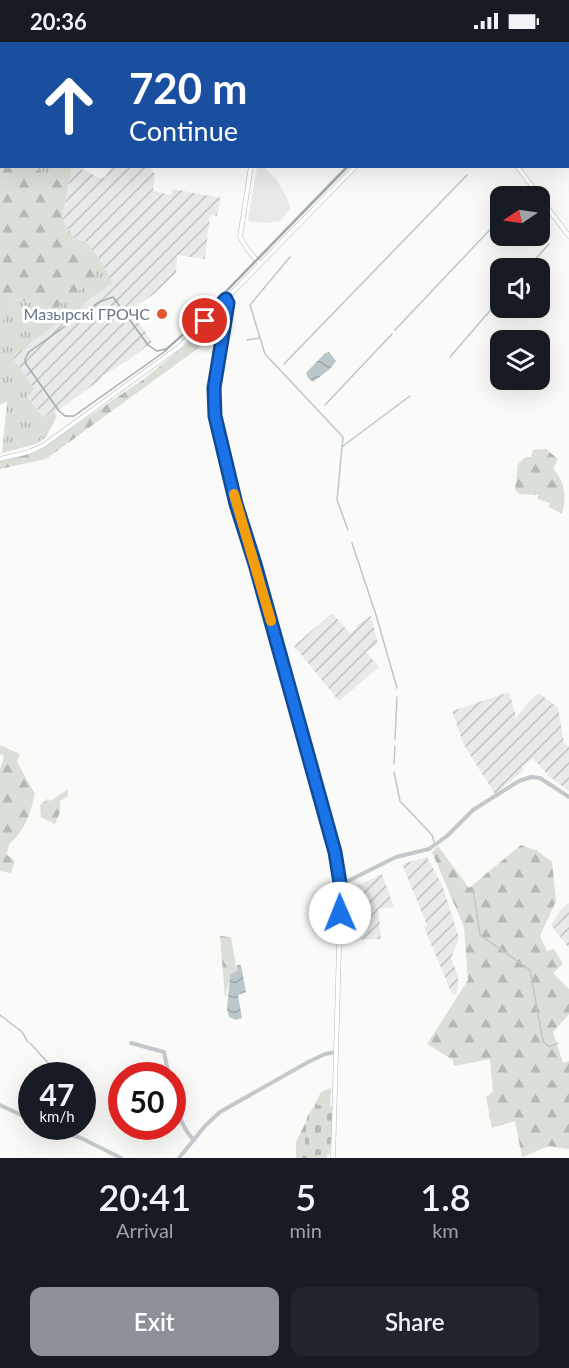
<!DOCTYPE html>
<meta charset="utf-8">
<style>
:root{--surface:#171b24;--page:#20242c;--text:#f1f3f6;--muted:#9ea1a6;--accent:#8c9099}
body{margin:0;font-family:Lato,sans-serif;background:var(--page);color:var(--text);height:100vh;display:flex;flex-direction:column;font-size:22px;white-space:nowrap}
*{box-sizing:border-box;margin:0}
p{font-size:20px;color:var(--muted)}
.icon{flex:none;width:33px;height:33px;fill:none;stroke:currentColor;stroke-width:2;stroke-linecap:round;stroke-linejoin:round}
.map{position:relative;height:1116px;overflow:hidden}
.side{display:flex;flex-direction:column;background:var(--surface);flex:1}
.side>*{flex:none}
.top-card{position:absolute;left:0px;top:0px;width:570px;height:126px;box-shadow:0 6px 24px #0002;background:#1a4fa0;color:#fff;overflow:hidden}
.needle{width:39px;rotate:257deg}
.fabs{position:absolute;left:490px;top:144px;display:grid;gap:12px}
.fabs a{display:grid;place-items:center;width:60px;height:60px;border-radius:12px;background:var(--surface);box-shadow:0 6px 24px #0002;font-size:30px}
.speed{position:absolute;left:18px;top:1020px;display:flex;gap:12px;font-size:30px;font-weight:700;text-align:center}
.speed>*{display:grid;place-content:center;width:78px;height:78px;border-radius:50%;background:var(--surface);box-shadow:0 6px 24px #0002;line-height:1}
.speed small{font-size:15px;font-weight:400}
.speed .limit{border:9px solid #d22;background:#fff;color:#111}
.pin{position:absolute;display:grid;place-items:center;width:51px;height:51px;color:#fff;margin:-26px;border:3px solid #fff;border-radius:50%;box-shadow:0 2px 6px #0007}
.me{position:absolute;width:66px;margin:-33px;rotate:359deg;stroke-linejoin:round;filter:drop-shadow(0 0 4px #0008)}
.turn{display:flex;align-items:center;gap:21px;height:126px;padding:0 30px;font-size:27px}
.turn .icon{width:78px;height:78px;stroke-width:2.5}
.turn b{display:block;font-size:42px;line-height:51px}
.eta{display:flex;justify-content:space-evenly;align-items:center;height:102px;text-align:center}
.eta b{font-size:36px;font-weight:600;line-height:42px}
.button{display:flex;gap:12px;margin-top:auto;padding:12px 30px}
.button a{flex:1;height:69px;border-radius:12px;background:var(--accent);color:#fff;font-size:24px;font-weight:600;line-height:69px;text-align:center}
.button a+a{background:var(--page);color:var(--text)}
.status{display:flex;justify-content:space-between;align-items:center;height:42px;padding:0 30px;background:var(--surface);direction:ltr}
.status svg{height:16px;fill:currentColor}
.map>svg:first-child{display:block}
.built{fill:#e8e9e9}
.industrial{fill:url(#industrial-furrows)}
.grass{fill:url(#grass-tufts)}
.forest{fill:url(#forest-firs)}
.cemetery{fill:url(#cemetery-stones)}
.water{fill:url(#water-waves)}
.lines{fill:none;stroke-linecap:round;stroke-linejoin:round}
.stream{stroke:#bbc7cb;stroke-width:1.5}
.secondary-casing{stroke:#b3babf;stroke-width:5}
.tertiary{stroke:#c3c8cc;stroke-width:4}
.secondary{stroke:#fff;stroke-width:4}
.tram{stroke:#a2aab0;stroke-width:1.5}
.route-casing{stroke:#114b97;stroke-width:15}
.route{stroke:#1a73e8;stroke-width:10}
.slow{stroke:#f59e0b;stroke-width:10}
.poi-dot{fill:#e4572e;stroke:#fff;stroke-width:2}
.labels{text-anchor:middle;stroke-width:6;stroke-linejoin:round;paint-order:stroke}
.poi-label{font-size:16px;fill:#657683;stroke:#fff;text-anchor:end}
</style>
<div class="status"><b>20:36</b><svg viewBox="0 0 49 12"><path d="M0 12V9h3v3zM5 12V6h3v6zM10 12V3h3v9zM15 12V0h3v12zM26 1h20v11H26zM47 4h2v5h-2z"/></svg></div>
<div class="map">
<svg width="569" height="1116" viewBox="0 0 569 1116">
<defs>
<pattern id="industrial-furrows" width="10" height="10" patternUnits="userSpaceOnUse" patternTransform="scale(1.5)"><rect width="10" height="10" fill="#e8e9e9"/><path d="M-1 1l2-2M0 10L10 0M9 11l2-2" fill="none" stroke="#c0c1c2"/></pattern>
<pattern id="grass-tufts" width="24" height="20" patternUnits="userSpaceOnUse" patternTransform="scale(1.5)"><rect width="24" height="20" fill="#dadfd7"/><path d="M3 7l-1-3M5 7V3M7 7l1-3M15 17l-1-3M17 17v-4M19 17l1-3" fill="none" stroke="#b4b9b4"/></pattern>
<pattern id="forest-firs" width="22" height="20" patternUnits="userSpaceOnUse" patternTransform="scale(1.5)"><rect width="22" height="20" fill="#dadfd7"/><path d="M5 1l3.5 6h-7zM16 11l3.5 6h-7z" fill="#b4b9b4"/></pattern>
<pattern id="cemetery-stones" width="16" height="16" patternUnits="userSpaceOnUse" patternTransform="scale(1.5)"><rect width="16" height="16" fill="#dadfd7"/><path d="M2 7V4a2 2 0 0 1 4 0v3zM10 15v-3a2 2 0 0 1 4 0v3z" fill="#b4b9b4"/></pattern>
<pattern id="water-waves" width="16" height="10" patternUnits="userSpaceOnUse" patternTransform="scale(1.5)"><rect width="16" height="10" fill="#bbc7cb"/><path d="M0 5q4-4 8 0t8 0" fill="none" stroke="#9ca6aa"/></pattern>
</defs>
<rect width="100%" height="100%" fill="#fafaf8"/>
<path class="built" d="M 257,125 L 264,125 L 277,138 L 288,158 L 290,167 L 280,179 L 265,181 L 248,179 Z"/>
<path class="industrial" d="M 72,125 L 79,125 L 99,136 L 105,135 L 111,125 L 149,125 L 155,132 L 153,149 L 171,153 L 173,147 L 221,156 L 217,174 L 210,173 L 205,217 L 177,213 L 176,231 L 154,252 L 130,268 L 152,300 L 127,319 L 102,334 L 101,337 L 55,371 L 52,369 L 44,376 L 27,353 L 35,347 L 12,315 L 103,248 L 103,222 L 86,199 L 75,197 L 62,177 Z
M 332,571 L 350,591 L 357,586 L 356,584 L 371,574 L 378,602 L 366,610 L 379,625 L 339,659 L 294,604 Z
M 509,650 L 516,674 L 512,681 L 530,658 L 539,651 L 558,666 L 564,701 L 569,704 L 569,749 L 549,734 L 533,716 L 523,724 L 521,723 L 524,728 L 495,752 L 464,703 L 452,669 Z
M 427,815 L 443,845 L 459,896 L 451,916 L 458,934 L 458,945 L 456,953 L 452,952 L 424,885 L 427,883 L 402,822 Z
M 382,832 L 394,865 L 378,867 L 381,897 L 355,898 L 355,889 L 348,889 L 347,853 L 353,852 L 354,845 Z
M 569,861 L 569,906 L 551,883 L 561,867 Z"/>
<path class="grass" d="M 33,125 L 72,125 L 69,140 L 49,135 Z
M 75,197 L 86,199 L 103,222 L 112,241 L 12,315 L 35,347 L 27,354 L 43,375 L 53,369 L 57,374 L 46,395 L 36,402 L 2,411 L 7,359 L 0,363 L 0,281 L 2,281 L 17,257 L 54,267 L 86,214 L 70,204 Z"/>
<path class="forest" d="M 0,109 L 2,124 L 33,125 L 49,135 L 69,140 L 62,177 L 75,197 L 70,204 L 86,214 L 97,228 L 89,241 L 54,267 L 17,257 L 2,281 L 0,281 Z
M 200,291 L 211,294 L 214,300 L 204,302 L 46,417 L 0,427 L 0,419 L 34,411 L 45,404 L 144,337 Z
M 546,407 L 558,417 L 553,427 C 566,439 566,456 562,472 L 549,465 L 550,461 L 538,457 L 538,453 L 520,452 L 515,448 L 518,422 L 526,415 L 531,415 L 533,408 Z
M 0,703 L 20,712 L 17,720 L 35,752 C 30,772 25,789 9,802 L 7,813 L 15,819 L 11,831 L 0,829 L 0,727 L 4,714 L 0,712 Z
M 68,747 L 68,754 L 60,759 L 60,770 L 55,782 L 41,775 L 40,763 L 47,757 L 50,759 Z
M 521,803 L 536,808 L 552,820 L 556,859 L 540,894 L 547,909 L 554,907 L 563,922 L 553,931 L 569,947 L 569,972 L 553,990 L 563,1021 L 569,1019 L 569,1107 L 549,1104 L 522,1115 L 515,1079 L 492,1086 L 486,1055 L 493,1050 L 490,1017 L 454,1024 L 453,1018 L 427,1002 L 468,938 L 464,885 L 432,810 L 438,804 L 469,846 Z
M 220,894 L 231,895 L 237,929 L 230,934 L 225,955 Z
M 331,1046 L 327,1116 L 296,1116 L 296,1100 L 321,1050 Z"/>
<path class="cemetery" d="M 316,1062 L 324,1065 L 333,1064 L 330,1112 L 304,1114 L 307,1075 Z"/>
<path class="water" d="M 329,310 L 336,319 L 330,327 L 313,340 L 308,336 L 306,331 L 325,311 Z
M 237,923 L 241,923 L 246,950 L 238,953 L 242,976 L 236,978 L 229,975 L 227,967 L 230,933 L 237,929 Z"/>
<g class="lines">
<path class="stream" d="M 290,215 L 250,263 L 265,312 L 343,395 L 337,458 L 348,488
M 527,226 L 549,202
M 395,288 L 501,176
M 247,298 L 260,296
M 212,310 L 215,315
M 450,315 L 501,256
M 284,322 L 467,133
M 325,363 L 392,292
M 343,404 L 410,354
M 352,501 L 376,573 L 397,646
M 395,697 L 397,655
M 394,722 L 395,704
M 394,730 L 400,759 L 432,793 L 434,800
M 473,846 L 480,893 L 530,928 L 543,999 L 549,1005 L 558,1001
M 0,973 L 22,990 L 28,1000
M 30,1001 L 49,1022 L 64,1034
M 82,1035 L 89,1040"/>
<g class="secondary-casing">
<path id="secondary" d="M 413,0 L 414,2
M 269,2 L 269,0
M 498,2 L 500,0
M 251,124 L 240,195 L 248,208 L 260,222
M 517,124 L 539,154
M 540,156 L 569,194
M 226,257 L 228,261 L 214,346 L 215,374 L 236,462 L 255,522 L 335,810 L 340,841 L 340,871 L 333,1116
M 211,273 L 225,279
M 0,417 L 29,410 L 44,403 L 179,305 L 356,124"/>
</g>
<path class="tertiary" d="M 340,841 L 348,839 L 396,815 L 429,807 L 447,794 L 473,768 L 519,739 L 531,735 L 540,736 L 569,755
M 131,1001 L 164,1010 L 169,1034
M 172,1048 C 176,1064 181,1086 194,1098
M 0,1063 L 32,1078
M 45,1084 L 81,1096 L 121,1116
M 179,1116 L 205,1084 L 220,1070 L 310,1019 L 325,1012 L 336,1010"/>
<use href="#secondary" class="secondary"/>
<path class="tram" d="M 487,2 L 489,0
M 347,124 L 192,284 L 166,307 L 157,309 L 148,303 L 113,255 L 99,260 L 29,310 L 25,317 L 26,322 L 59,369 L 65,374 L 74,374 L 164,310 L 192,285 L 349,124"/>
</g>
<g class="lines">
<g class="route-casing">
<path id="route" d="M 205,279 L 226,257 L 228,261 L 214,346 L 215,374 L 236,462 L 255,522 L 335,810 L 340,841 L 340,871"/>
</g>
<use href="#route" class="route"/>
<path class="slow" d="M 234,452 L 271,579"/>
</g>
<circle class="poi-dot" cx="162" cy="272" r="6"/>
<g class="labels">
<g class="poi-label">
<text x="150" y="278">Мазырскі ГРОЧС</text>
</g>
</g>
</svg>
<div class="fabs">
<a><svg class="needle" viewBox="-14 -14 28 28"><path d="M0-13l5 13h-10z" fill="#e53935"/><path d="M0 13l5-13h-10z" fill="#9ea1a6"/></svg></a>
<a><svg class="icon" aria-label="sound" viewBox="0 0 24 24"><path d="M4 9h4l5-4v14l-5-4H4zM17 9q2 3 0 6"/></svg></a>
<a><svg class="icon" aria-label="layers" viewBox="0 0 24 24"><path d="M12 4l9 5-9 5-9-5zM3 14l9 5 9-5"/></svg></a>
</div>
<div class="speed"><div>47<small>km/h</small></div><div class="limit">50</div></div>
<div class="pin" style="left:205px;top:279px;background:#d93025"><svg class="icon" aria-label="arrive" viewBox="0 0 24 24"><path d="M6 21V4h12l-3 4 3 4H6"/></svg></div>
<svg class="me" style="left:340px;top:871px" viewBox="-20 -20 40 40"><circle r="19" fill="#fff"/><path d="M0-13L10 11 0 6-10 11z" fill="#1a73e8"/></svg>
<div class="top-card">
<div class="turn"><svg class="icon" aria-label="ahead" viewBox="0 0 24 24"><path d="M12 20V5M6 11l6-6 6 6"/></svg><div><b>720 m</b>Continue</div></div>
</div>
</div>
<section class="side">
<div class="eta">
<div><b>20:41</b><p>Arrival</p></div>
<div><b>5</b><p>min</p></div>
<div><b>1.8</b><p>km</p></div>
</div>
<div class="button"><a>Exit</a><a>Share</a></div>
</section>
